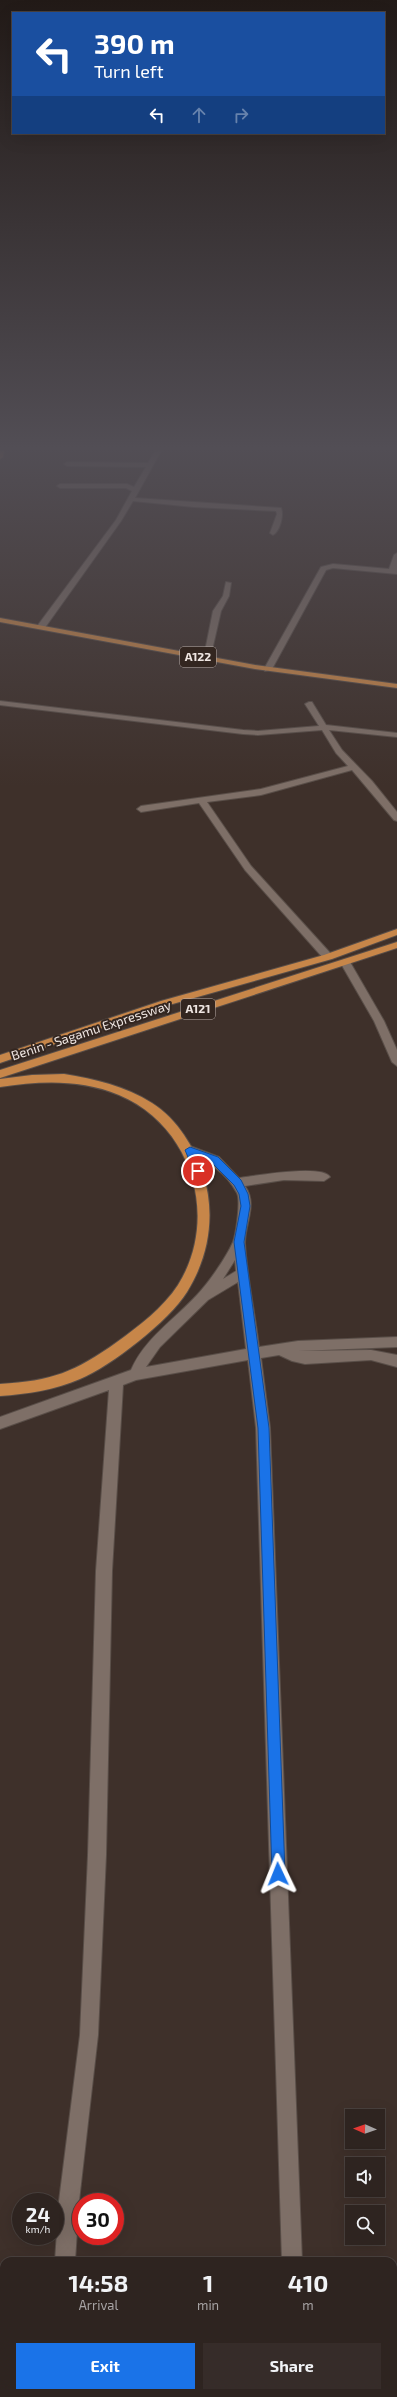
<!DOCTYPE html>
<style>
:root{--surface:#2e2420;--page:#362c29;--text:#f1f3f6;--muted:#a7a4a5;--line:#49413e;--accent:#1a73e8}
body{margin:0;font-family:"Exo 2",sans-serif;background:var(--page);color:var(--text);height:100vh;display:flex;flex-direction:column;font-size:15px;white-space:nowrap}
*{box-sizing:border-box;margin:0}
p{font-size:13px;color:var(--muted)}
.icon{flex:none;width:22px;height:22px;fill:none;stroke:currentColor;stroke-width:2;stroke-linecap:round;stroke-linejoin:round}
.map{position:relative;flex:1;overflow:hidden}
.sheet{position:absolute;left:0px;top:2257px;width:397px;height:140px;display:flex;flex-direction:column;background:var(--surface);border-radius:12px 12px 0 0;box-shadow:0 4px 16px #0002,0 0 0 1px var(--line)}
.sheet>*{flex:none}
.banner{position:absolute;left:12px;top:12px;width:373px;height:122px;border-radius:0px;box-shadow:0 4px 16px #0002,0 0 0 1px var(--line);background:#1a4fa0;color:#fff;overflow:hidden}
.needle{width:26px;rotate:272deg}
.tools{position:absolute;left:345px;top:2109px;display:grid;gap:8px}
.tools a{display:grid;place-items:center;width:40px;height:40px;border-radius:0px;background:var(--surface);box-shadow:0 4px 16px #0002,0 0 0 1px var(--line);font-size:20px}
.speed{position:absolute;left:12px;top:2193px;display:flex;gap:8px;font-size:20px;font-weight:700;text-align:center}
.speed>*{display:grid;place-content:center;width:52px;height:52px;border-radius:50%;background:var(--surface);box-shadow:0 4px 16px #0002,0 0 0 1px var(--line);line-height:1}
.speed small{font-size:10px;font-weight:400}
.speed .limit{border:6px solid #d22;background:#fff;color:#111}
.pin{position:absolute;display:grid;place-items:center;width:34px;height:34px;color:#fff;margin:-17px;border:2px solid #fff;border-radius:50%;box-shadow:0 1px 4px #0007}
.me{position:absolute;width:44px;margin:-22px;rotate:358deg;stroke-linejoin:round;filter:drop-shadow(0 0 3px #0008)}
.turn{display:flex;align-items:center;gap:14px;height:84px;padding:0 16px;font-size:18px}
.turn .icon{width:52px;height:52px;stroke-width:2.5}
.turn b{display:block;font-size:28px;line-height:34px}
.lanes{display:flex;align-items:center;height:38px;padding:0 16px;background:#0003;justify-content:center;gap:20px;direction:ltr}
.lanes .off{opacity:.35}
.eta{display:flex;justify-content:space-evenly;align-items:center;height:68px;text-align:center}
.eta b{font-size:24px;font-weight:700;line-height:28px}
.button{display:flex;gap:8px;margin-top:auto;padding:8px 16px}
.button a{flex:1;height:46px;border-radius:0px;background:var(--accent);color:#fff;font-size:16px;font-weight:700;line-height:46px;text-align:center}
.button a+a{background:var(--page);color:var(--text)}
.map>svg:first-child{display:block}
.lines{fill:none;stroke-linecap:round;stroke-linejoin:round}
.street-casing{stroke:#594e48;stroke-width:2}
.highway-casing{stroke:#594e48;stroke-width:2}
.street{fill:#7e6f67;fill-rule:evenodd}
.highway{fill:#c78649;fill-rule:evenodd}
.route{fill:#1a73e8;stroke:#114b97}
.labels{text-anchor:middle;stroke-width:4;stroke-linejoin:round;paint-order:stroke}
.shield{fill:#332620;stroke:#b7aca8;stroke-width:1}
.shield-label{font-size:12px;font-weight:bold;fill:#efe6e2}
.street-label{font-size:13px;fill:#efe6e2;stroke:#332620}
</style>
<div class="map">
<svg width="397" height="2397" viewBox="0 0 397 2397">
<rect width="100%" height="100%" fill="#3e302a"/>
<g class="lines">
<g class="street-casing">
<path id="street" d="M 155,451 L 161,451 L 135,498 L 281,508 C 284,515 280,531 273,535 L 270,533 L 277,514 L 276,511 L 194,507 L 133,501 L 121,521 L 44,629 L 38,629 L 38,625 L 116,520 L 132,491 L 126,488 L 60,488 L 57,486 L 60,484 L 127,484 L 134,487 L 146,467 L 67,466 L 64,464 L 67,462 L 148,463 Z
M 397,553 L 397,574 L 333,568 L 326,570 L 272,669 L 265,671 L 264,669 L 321,567 L 333,564 L 389,569 L 394,555 Z
M 226,582 L 231,583 L 229,596 L 221,611 L 210,659 L 203,661 L 213,611 L 223,596 Z
M 0,701 L 243,730 L 258,731 L 319,726 L 305,704 L 309,702 L 312,702 L 326,725 L 397,733 L 397,737 L 329,730 L 342,750 L 372,781 L 397,812 L 397,821 L 394,820 L 352,770 L 261,795 L 207,802 L 251,866 L 332,955 L 332,959 L 324,959 L 245,870 L 199,803 L 141,812 L 137,809 L 141,806 L 261,789 L 348,766 L 336,753 L 322,730 L 258,735 L 243,734 L 0,705 Z
M 345,959 L 350,962 L 384,1021 L 397,1050 L 397,1066 L 392,1062 L 374,1021 L 340,962 Z
M 190,1146 L 219,1157 L 239,1178 C 254,1176 323,1164 330,1177 L 324,1181 L 284,1180 L 245,1186 C 258,1204 245,1223 245,1243 C 247,1277 255,1313 259,1347 L 298,1341 L 397,1337 L 397,1347 L 298,1351 L 371,1350 L 397,1355 L 397,1367 L 371,1360 L 305,1364 L 292,1361 L 279,1355 L 261,1358 L 270,1428 L 302,2261 L 282,2261 L 256,1428 L 248,1360 L 136,1380 L 123,1385 L 112,1571 L 106,1855 L 98,2035 L 79,2201 L 75,2261 L 55,2261 L 59,2201 L 80,2035 L 88,1855 L 96,1571 L 109,1390 L 0,1429 L 0,1417 L 131,1370 C 145,1338 174,1320 197,1295 C 209,1282 226,1258 233,1242 C 236,1233 241,1201 237,1193 C 225,1171 209,1162 186,1153 L 184,1150 L 186,1147 ZM 235,1260 L 236,1271 L 223,1279 ZM 238,1282 L 246,1349 L 146,1367 L 160,1347 L 208,1300 Z
M 46,2393 L 68,2393 L 67,2397 L 45,2397 Z
M 286,2393 L 308,2393 L 308,2397 L 286,2397 Z"/>
</g>
<g class="highway-casing">
<path id="highway" d="M 0,451 L 4,451 L 3,457 L 0,459 Z
M 0,618 L 255,665 L 397,684 L 397,688 L 255,669 L 0,622 Z
M 397,929 L 397,935 L 332,959 L 169,1005 L 0,1063 L 0,1055 L 161,1001 L 324,955 Z
M 397,942 L 397,948 L 0,1078 L 0,1070 Z
M 64,1074 C 95,1079 125,1086 152,1103 C 165,1111 176,1123 184,1135 C 217,1183 218,1242 187,1292 C 169,1321 111,1366 80,1379 C 55,1390 27,1394 0,1396 L 0,1384 C 52,1381 75,1372 117,1342 C 139,1326 163,1308 178,1285 C 220,1218 192,1125 119,1095 C 80,1079 40,1081 0,1087 L 0,1079 L 32,1075 Z"/>
</g>
<use href="#street" class="street"/>
<use href="#highway" class="highway"/>
</g>
<linearGradient id="sky" x2="0" y2="1"><stop stop-color="#221a17"/><stop offset="0.57" stop-color="#524e55"/><stop offset="1" stop-color="#524e55" stop-opacity="0"/></linearGradient>
<rect width="397" height="786" fill="url(#sky)"/>
<path class="route" d="M 190,1147 L 218,1157 L 241,1180 L 248,1194 L 250,1206 L 244,1242 L 269,1428 L 285,1874 L 283,1879 L 278,1881 L 274,1879 L 272,1874 L 258,1428 L 234,1242 L 241,1206 L 239,1194 L 234,1185 L 211,1162 L 196,1156 L 202,1171 L 198,1174 L 195,1174 L 185,1150 Z"/>
<g class="labels">
<g class="shield">
<rect x="180" y="647" width="36" height="20" rx="3"/>
<rect x="181" y="999" width="34" height="20" rx="3"/>
</g>
<g class="shield-label">
<text x="198" y="661">A122</text>
<text x="198" y="1013">A121</text>
</g>
<g class="street-label">
<text transform="translate(91 1030) rotate(-18)" y="5">Benin - Sagamu Expressway</text>
</g>
</g>
</svg>
<div class="tools">
<a><svg class="needle" viewBox="-14 -14 28 28"><path d="M0-13l5 13h-10z" fill="#e53935"/><path d="M0 13l5-13h-10z" fill="#a7a4a5"/></svg></a>
<a><svg class="icon" aria-label="sound" viewBox="0 0 24 24"><path d="M4 9h4l5-4v14l-5-4H4zM17 9q2 3 0 6"/></svg></a>
<a><svg class="icon" aria-label="search" viewBox="0 0 24 24"><circle cx="10" cy="10" r="6"/><path d="M15 15l6 6"/></svg></a>
</div>
<div class="speed"><div>24<small>km/h</small></div><div class="limit">30</div></div>
<div class="pin" style="left:198px;top:1171px;background:#d93025"><svg class="icon" aria-label="arrive" viewBox="0 0 24 24"><path d="M6 21V4h12l-3 4 3 4H6"/></svg></div>
<svg class="me" style="left:278px;top:1874px" viewBox="-20 -20 40 40"><path d="M0-17L14 15 0 8-14 15z" fill="#1a73e8" stroke="#fff" stroke-width="4"/></svg>
<div class="banner">
<div class="turn"><svg class="icon" aria-label="left" viewBox="0 0 24 24"><path d="M17 20v-9H6M10 6l-5 5 5 5"/></svg><div><b>390 m</b>Turn left</div></div>
<div class="lanes"><svg class="icon" aria-label="left" viewBox="0 0 24 24"><path d="M17 20v-9H6M10 6l-5 5 5 5"/></svg><svg class="icon off" aria-label="ahead" viewBox="0 0 24 24"><path d="M12 20V5M6 11l6-6 6 6"/></svg><svg class="icon off" aria-label="right" viewBox="0 0 24 24"><path d="M7 20v-9h11M14 6l5 5-5 5"/></svg></div>
</div>
<section class="sheet">
<div class="eta">
<div><b>14:58</b><p>Arrival</p></div>
<div><b>1</b><p>min</p></div>
<div><b>410</b><p>m</p></div>
</div>
<div class="button"><a>Exit</a><a>Share</a></div>
</section>
</div>
